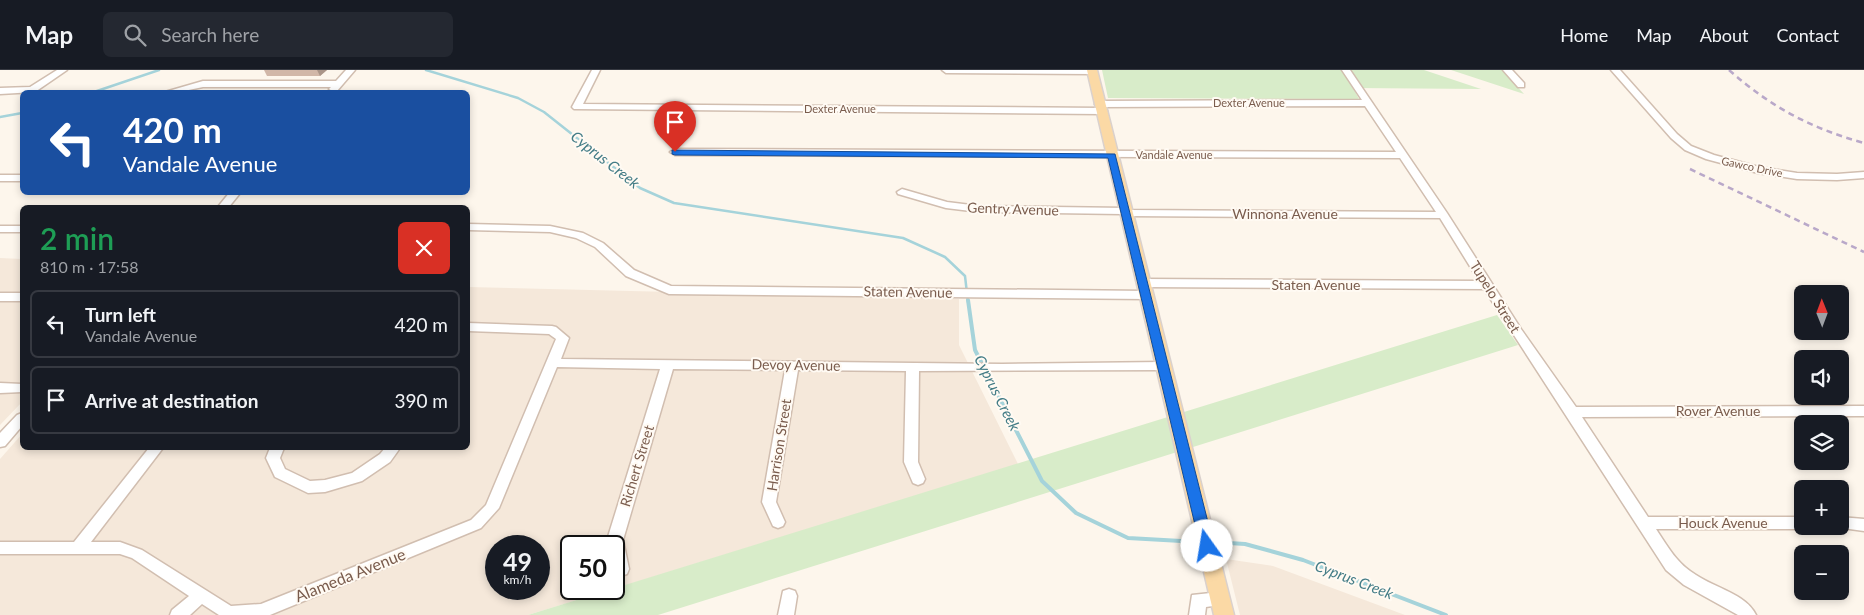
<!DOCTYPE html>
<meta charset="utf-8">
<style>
:root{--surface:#171b24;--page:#242831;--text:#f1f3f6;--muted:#9ea1a6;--line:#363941}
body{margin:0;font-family:Lato,sans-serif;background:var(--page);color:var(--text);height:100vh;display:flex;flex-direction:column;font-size:19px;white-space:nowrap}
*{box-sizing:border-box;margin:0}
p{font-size:16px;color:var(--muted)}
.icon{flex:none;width:28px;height:28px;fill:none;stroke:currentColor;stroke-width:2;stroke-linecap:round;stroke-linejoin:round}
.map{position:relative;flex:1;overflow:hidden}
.sheet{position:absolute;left:20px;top:135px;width:450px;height:245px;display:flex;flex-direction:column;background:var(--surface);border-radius:8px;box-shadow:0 2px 8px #0003}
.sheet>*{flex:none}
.top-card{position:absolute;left:20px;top:20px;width:450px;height:105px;border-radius:8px;box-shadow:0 2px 8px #0003;background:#1a4fa0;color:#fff;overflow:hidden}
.needle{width:32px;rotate:359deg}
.tools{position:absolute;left:1794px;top:215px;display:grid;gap:10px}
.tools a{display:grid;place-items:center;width:55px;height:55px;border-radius:8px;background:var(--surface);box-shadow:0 2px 8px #0003;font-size:25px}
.speed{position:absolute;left:485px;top:465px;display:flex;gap:10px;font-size:25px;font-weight:700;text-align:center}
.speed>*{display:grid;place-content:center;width:65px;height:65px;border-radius:50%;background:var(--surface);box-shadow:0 2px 8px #0003;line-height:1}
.speed small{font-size:12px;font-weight:400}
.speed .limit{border:2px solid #111;border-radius:8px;background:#fff;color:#111}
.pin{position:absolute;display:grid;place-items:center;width:42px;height:42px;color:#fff;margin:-51px -21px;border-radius:50% 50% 50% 0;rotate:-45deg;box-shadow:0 0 5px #0007}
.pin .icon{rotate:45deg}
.me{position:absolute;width:55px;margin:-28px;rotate:347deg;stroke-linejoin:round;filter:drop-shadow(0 0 4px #0008)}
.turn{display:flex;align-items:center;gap:18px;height:105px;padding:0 20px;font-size:22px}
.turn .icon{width:65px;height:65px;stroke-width:2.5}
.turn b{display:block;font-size:35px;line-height:42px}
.round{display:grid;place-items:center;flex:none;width:52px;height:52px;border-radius:8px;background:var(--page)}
.summary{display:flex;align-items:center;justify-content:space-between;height:85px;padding:0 20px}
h1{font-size:30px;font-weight:600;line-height:38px;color:#1e9e55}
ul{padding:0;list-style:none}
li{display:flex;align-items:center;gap:15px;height:68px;margin:0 10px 8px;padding:0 10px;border:2px solid var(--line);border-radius:8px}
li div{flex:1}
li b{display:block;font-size:19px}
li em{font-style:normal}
header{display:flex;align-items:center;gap:30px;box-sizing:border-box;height:70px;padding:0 25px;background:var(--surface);border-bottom:1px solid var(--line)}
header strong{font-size:24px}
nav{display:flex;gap:28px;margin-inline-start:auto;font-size:18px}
.search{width:350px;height:45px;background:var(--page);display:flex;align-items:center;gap:12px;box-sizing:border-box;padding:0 18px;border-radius:8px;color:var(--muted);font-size:19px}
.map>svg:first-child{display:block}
.residential{fill:#f5e8da;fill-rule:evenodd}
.green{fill:#d8ecc9}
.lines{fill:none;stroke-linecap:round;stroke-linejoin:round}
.stream-far1{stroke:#a5d3da;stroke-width:2.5}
.stream{stroke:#a5d3da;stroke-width:4}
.minor-casing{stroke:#d1beb0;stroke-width:3}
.major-casing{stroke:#dad1cd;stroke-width:3}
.minor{fill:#fff;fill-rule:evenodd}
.major{fill:#fbd9a5;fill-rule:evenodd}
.rail{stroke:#b9a8c9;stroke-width:2.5;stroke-dasharray:6 4.5;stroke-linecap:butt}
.wall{fill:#d1b7a8}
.shaded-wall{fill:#aa9588}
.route{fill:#1a73e8;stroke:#114b97}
.labels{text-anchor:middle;stroke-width:4;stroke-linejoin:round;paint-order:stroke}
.far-street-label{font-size:11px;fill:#7a5c4d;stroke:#fffaf3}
.street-label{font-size:14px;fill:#7a5c4d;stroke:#fffaf3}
.water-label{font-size:15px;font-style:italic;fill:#437c86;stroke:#fffaf3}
.near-street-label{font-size:16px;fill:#7a5c4d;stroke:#fffaf3}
</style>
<header>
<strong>Map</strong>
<div class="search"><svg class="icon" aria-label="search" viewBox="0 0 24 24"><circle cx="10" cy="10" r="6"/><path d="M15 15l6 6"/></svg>Search here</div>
<nav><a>Home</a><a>Map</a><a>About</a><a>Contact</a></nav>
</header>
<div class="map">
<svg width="1864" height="545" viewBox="0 0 1864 545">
<rect width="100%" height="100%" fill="#fdf6ec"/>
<path class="residential" d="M 0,188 L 22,189 L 22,332 L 0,355 Z
M 468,217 L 959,229 L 959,275 L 1018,394 L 614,519 L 614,476 L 571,476 L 571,519 L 613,519 L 528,545 L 0,545 L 0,389 L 22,364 L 22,378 L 468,378 ZM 496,476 L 539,476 L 539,519 L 496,519 Z
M 1226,489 L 1273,496 L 1405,545 L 1240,545 Z"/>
<path class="green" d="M 1102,0 L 1424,0 L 1481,19 L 1353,18 L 1359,29 L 1108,28 Z
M 1451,0 L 1502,0 L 1524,24 Z
M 1497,245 L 1518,275 L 658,545 L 528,545 Z"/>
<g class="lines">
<path class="stream-far1" d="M 426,0 L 518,28 L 544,42 L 640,118 L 674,133 L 903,168 L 945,187 L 965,206 L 968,232
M 94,22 L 159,0
M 0,47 L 22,43"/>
<path class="stream" d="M 968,230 L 975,280 L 1042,411 L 1076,443 L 1128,468 L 1199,472
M 1213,472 L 1245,474 L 1303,490 L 1446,545"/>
<g class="minor-casing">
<path id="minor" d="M 57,0 L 67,0 L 35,22 L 0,24 L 0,18 L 30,17 Z
M 346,0 L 355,0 L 337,21 L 334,22 L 329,19 L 331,17 L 203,17 L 179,22 L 165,22 L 203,11 L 336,11 Z
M 592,0 L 600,0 L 583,34 L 1102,38 L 1107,41 L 1102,44 L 574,39 L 572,37 Z
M 942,0 L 1096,0 L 1096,1 L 1092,4 L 946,3 Z
M 1342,0 L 1350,0 L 1447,143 L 1521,259 L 1576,337 L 1864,336 L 1864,346 L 1582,347 L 1648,447 L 1802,447 L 1802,456 L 1808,456 L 1802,459 L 1656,459 C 1668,477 1677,494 1696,505 C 1715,518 1746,524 1756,545 L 1738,545 L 1684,515 L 1666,500 L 1484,219 L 1144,217 L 1138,213 L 1144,209 L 1479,211 L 1440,148 L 1127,146 L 1122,144 L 979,142 L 946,138 L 898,124 L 897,122 L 902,119 L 947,132 L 979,136 L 1126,138 L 1131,140 L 1436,142 L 1400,88 L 675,85 L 670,82 L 675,79 L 1396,82 L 1365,36 L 1100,37 L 1095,34 L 1100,31 L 1362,30 Z
M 1503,0 L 1512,0 L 1524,13 L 1524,17 L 1518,17 Z
M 1611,0 L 1620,0 L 1677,64 L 1691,76 L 1714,85 L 1759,97 L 1797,103 L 1837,104 L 1864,102 L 1864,108 L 1837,110 L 1797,109 L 1758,103 L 1706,89 L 1685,80 L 1671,68 Z
M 0,105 L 22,105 L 22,111 L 0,111 Z
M 230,122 L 241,122 L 228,138 L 217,138 Z
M 468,154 L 550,156 L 583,163 L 603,173 L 634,200 L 671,216 L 1147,221 L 1153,225 L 1147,229 L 669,224 L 626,206 L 595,177 L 576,168 L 550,162 L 468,160 Z
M 0,156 L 22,156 L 22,162 L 0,162 Z
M 0,223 L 22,223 L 22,231 L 0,231 Z
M 468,253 L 552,256 L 556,257 L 569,268 L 561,289 L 1002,294 L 1163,292 L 1168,293 L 1169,296 L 1168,299 L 1163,300 L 919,301 L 918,392 L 925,409 L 923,413 L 918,415 L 913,413 L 904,392 L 906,301 L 798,300 L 776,432 L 785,452 L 783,456 L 778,458 L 773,456 L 762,432 L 785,300 L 673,299 L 623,470 L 629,499 L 627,504 L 621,506 L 615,504 L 614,500 L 614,476 L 609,476 L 607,470 L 660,299 L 557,297 L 499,438 L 481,458 L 270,545 L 219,545 L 202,534 L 190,545 L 170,545 L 172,540 L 189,526 L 132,488 L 120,484 L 0,484 L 0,472 L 74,472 L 149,378 L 163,378 L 91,472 L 120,472 L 142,480 L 231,536 L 261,534 L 471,450 L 486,435 L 556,269 L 549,264 L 468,261 Z
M 0,313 L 22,314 L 22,322 L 0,323 Z
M 22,343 L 22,356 L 5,376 L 0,377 L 0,363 L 17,345 Z
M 270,378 L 284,378 L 280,388 L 285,399 L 310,411 L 325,410 L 352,403 L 380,384 L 385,378 L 400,378 L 390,392 L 362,411 L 325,422 L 308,423 L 275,407 L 266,388 Z
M 1840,447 L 1864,449 L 1864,461 L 1835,457 L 1840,456 Z
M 789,519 L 795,521 L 797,526 L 794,545 L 778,545 L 783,521 Z
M 1220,522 L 1226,524 L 1228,529 L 1226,534 L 1206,537 L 1205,545 L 1189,545 L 1192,525 Z"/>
</g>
<g class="major-casing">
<path id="major" d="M 1087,0 L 1097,0 L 1234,545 L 1214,545 Z"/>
</g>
<use href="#minor" class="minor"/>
<use href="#major" class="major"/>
<path class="rail" d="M 1729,0 C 1771,37 1810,58 1864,73
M 1690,99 L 1864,182"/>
</g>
<path class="wall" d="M 264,0 L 327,0 L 320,6 L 267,6 Z"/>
<path class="shaded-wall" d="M 317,0 L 327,0 L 320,6 Z"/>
<path class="route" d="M 672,80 L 1115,84 L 1214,476 L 1212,480 L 1207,482 L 1202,480 L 1200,476 L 1108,88 L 675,85 L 672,84 Z"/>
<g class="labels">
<g class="far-street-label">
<text x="1249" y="37">Dexter Avenue</text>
<text x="840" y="43">Dexter Avenue</text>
<text x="1174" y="89">Vandale Avenue</text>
<text transform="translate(1752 97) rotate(12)" y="4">Gawco Drive</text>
</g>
<g class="street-label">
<text transform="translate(1013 139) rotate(2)" y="5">Gentry Avenue</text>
<text x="1285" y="149">Winnona Avenue</text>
<text x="1316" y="220">Staten Avenue</text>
<text transform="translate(908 222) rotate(1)" y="5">Staten Avenue</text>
<text transform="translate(1495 227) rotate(58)" y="5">Tupelo Street</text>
<text transform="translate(796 295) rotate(1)" y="5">Devoy Avenue</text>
<text x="1718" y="346">Rover Avenue</text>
<text transform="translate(779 375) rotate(-81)" y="5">Harrison Street</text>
<text transform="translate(637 396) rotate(-73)" y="5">Richert Street</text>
<text x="1723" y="458">Houck Avenue</text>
</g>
<g class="water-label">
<text transform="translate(605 90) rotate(38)" y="5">Cyprus Creek</text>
<text transform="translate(997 323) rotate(63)" y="5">Cyprus Creek</text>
<text transform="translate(1354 510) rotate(21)" y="5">Cyprus Creek</text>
</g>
<g class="near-street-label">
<text transform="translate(350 505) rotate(-22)" y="6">Alameda Avenue</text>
</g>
</g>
</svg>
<div class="tools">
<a><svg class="needle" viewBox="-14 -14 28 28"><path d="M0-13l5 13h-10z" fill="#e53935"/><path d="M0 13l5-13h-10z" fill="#9ea1a6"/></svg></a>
<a><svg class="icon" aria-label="sound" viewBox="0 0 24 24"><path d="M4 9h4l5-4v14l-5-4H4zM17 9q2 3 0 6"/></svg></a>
<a><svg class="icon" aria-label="layers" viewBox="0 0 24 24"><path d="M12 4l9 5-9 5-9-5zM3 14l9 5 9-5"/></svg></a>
<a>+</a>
<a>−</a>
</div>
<div class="speed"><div>49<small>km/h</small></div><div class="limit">50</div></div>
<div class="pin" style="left:675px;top:82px;background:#d93025"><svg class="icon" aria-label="arrive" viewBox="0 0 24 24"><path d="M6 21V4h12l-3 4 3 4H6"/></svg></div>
<svg class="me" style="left:1207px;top:476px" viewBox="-20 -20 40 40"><circle r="19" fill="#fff"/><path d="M0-13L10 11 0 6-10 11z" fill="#1a73e8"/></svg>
<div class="top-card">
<div class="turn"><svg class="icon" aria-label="left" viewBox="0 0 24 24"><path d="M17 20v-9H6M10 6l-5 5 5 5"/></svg><div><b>420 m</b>Vandale Avenue</div></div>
</div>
<section class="sheet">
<div class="summary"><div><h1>2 min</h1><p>810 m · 17:58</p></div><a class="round" style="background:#d93025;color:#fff"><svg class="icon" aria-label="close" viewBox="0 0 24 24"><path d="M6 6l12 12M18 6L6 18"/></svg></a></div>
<ul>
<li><svg class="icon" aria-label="left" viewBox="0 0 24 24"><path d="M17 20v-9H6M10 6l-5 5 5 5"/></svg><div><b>Turn left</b><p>Vandale Avenue</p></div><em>420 m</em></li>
<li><svg class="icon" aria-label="arrive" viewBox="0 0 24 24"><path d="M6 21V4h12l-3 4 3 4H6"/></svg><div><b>Arrive at destination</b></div><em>390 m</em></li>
</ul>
</section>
</div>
